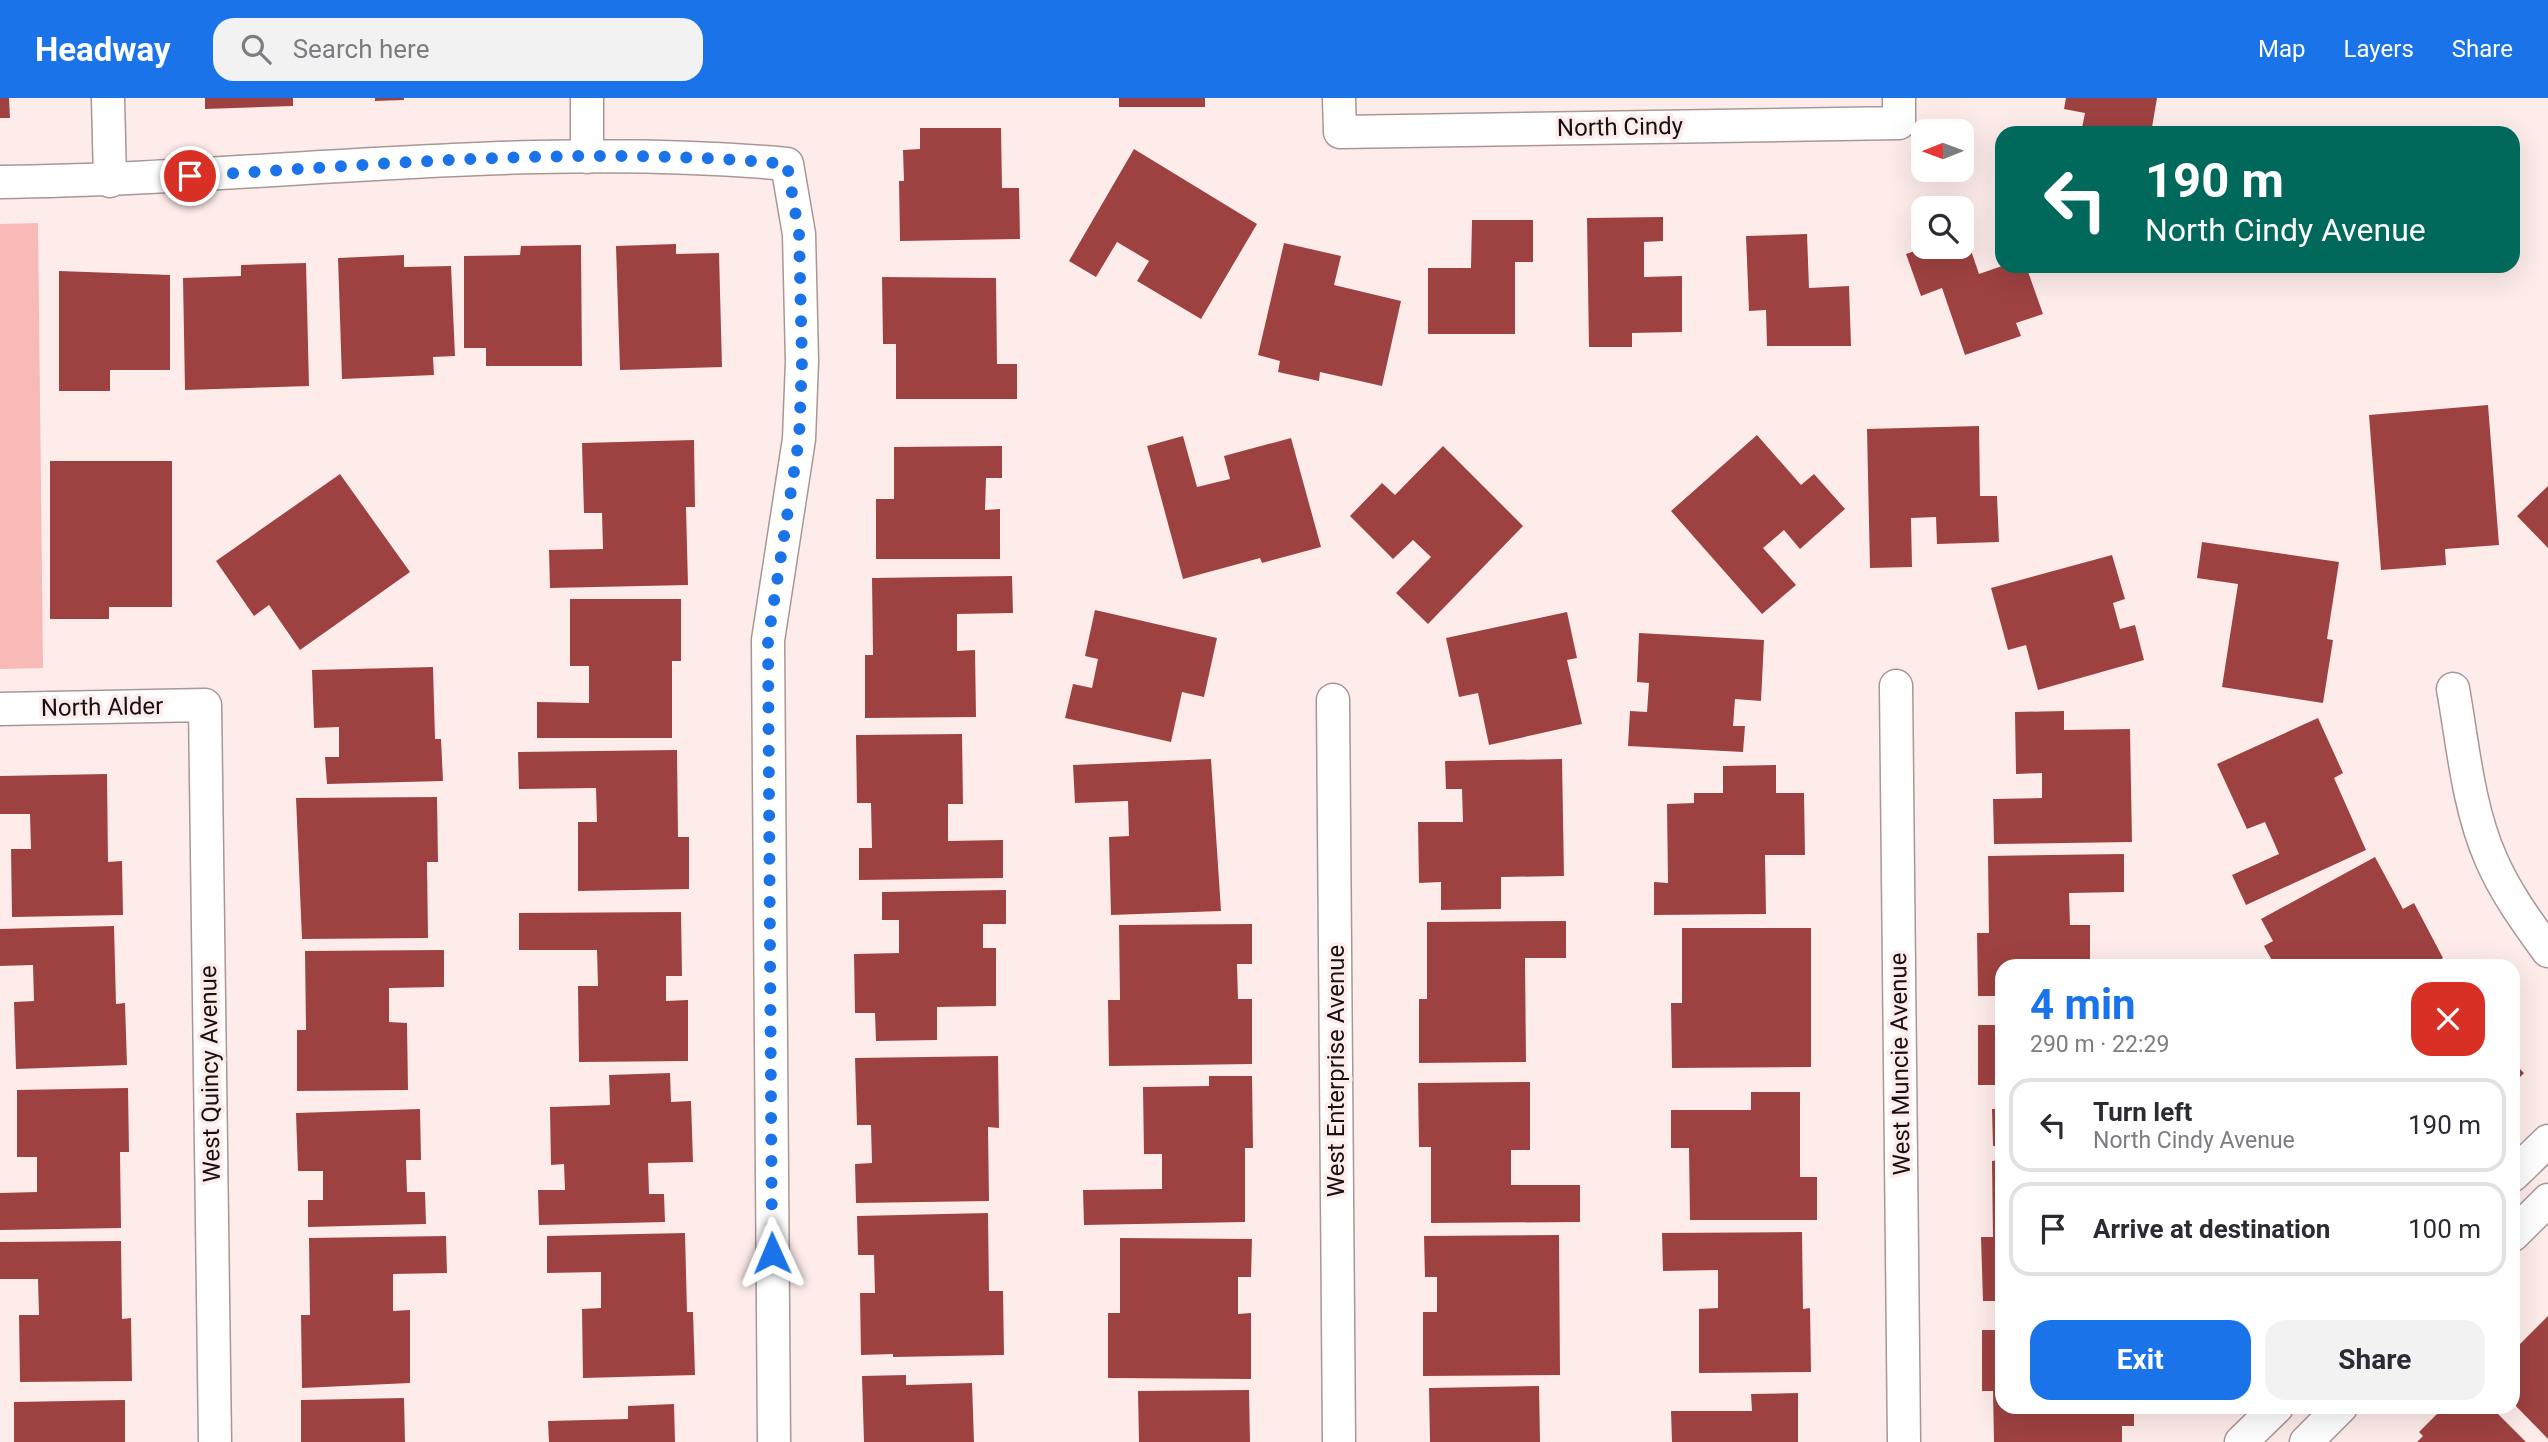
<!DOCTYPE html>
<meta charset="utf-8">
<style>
:root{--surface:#fff;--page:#f2f2f3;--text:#2b2b33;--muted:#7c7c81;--line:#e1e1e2;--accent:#1a73e8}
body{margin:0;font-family:Roboto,sans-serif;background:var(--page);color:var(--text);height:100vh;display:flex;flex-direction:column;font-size:26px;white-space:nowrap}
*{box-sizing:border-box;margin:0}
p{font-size:23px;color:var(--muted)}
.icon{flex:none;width:38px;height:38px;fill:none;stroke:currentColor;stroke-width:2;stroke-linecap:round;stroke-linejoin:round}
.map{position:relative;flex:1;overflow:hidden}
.side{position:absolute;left:1995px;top:861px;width:525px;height:455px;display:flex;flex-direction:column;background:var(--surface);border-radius:21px;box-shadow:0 7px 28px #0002}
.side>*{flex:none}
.banner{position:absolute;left:1995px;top:28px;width:525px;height:147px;border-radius:21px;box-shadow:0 7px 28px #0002;background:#00695c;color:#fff;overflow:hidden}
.needle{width:46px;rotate:269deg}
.buttons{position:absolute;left:1911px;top:21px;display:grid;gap:14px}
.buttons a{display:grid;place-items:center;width:63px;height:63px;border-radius:14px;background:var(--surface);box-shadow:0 7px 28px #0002;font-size:35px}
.pin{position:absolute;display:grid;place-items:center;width:60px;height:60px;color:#fff;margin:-30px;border:4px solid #fff;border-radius:50%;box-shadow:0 2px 7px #0007}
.me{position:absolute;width:77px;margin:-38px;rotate:359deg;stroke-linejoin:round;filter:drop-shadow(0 0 5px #0008)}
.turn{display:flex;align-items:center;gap:24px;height:147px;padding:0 35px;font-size:32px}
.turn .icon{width:91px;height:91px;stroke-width:2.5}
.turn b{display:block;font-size:49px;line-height:60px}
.round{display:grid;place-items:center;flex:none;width:74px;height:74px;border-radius:21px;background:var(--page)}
.overview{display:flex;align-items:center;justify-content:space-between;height:119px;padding:0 35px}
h1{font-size:42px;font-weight:700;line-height:52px;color:var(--accent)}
.button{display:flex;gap:14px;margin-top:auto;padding:14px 35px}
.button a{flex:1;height:80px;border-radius:21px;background:var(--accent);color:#fff;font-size:28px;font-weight:700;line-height:80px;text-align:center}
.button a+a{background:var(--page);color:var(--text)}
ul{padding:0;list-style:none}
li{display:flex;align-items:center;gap:21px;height:94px;margin:0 14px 10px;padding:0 21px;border:4px solid var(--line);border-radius:21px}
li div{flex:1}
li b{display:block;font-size:26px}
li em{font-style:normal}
header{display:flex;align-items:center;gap:42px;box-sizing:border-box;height:98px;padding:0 35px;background:var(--accent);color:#fff}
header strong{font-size:33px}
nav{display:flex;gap:38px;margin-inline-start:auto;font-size:24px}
.search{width:490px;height:63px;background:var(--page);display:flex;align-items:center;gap:18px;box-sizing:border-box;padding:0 24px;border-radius:21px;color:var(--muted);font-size:26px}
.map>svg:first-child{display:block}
.green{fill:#f8bab6}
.building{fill:#9e4241}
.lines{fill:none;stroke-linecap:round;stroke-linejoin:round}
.minor-casing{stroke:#a89796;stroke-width:35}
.minor{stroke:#fff;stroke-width:32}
.route{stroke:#1a73e8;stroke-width:12;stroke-dasharray:0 21.6}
.labels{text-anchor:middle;stroke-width:7;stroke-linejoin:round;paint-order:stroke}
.street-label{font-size:24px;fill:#171111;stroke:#feecea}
</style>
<header>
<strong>Headway</strong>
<div class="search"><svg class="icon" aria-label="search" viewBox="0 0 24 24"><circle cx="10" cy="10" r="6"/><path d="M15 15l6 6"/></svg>Search here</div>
<nav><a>Map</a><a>Layers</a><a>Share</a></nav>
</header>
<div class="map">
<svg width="2548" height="1344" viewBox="0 0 2548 1344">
<rect width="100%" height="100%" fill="#feecea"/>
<path class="green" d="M 38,125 L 43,570 L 0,571 L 0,126 Z"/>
<path class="building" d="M 0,0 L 9,0 L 10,20 L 0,20 Z
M 205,0 L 293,0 L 293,8 L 205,11 Z
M 375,0 L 404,0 L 404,2 L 375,3 Z
M 1119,0 L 1205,0 L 1205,9 L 1119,9 Z
M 2066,0 L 2157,0 L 2151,35 L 2081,35 L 2085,15 L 2064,11 Z
M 920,30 L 1001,30 L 1002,90 L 1019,90 L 1020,141 L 900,143 L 899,83 L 904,83 L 903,52 L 920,51 Z
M 1134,51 L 1257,126 L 1201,221 L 1137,183 L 1149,163 L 1117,144 L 1096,179 L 1069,163 Z
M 1663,119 L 1663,143 L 1644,144 L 1644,179 L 1682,178 L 1682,234 L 1632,235 L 1632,249 L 1589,249 L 1587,120 Z
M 1472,122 L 1533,122 L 1533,164 L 1515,164 L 1515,236 L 1428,236 L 1428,170 L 1471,170 Z
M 1965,135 L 1979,176 L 2002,168 L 2026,168 L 2043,216 L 2016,225 L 2021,238 L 1965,257 L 1942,190 L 1921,198 L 1906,156 L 1926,149 L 1962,149 L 1962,136 Z
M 1807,136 L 1809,190 L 1849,188 L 1851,248 L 1767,248 L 1766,212 L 1749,213 L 1746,138 Z
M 1284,145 L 1341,158 L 1334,187 L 1401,203 L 1382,288 L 1320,274 L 1319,283 L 1278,274 L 1280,263 L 1258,257 Z
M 676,146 L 676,156 L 719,155 L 722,269 L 620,272 L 616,148 Z
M 581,147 L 582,268 L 486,268 L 486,250 L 464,250 L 464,158 L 520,157 L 521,148 Z
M 404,157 L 404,169 L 451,168 L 455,258 L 433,259 L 434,277 L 342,281 L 338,160 Z
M 306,165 L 309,288 L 185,292 L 183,180 L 241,178 L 241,167 Z
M 59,173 L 170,177 L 170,272 L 110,272 L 110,293 L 59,293 Z
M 882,179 L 996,180 L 997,266 L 1017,266 L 1017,301 L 896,301 L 896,246 L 883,246 Z
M 2488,307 L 2499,447 L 2445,451 L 2446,467 L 2381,472 L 2369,317 Z
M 1979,328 L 1980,398 L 1997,398 L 1999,444 L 1937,446 L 1936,419 L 1911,420 L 1912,469 L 1870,470 L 1867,331 Z
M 1757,337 L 1801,387 L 1814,376 L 1845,411 L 1800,451 L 1784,432 L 1763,450 L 1796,487 L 1762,516 L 1671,413 Z
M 1183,338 L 1197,389 L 1230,381 L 1224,358 L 1291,340 L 1321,449 L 1262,465 L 1260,460 L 1183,481 L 1147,348 Z
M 694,342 L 695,409 L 686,409 L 688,487 L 550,490 L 549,452 L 603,451 L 602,415 L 584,415 L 582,345 Z
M 1002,348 L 1002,380 L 986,380 L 985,412 L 1000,411 L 1000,461 L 876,461 L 876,401 L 894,401 L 894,349 Z
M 1443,348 L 1523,428 L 1428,526 L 1396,495 L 1431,459 L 1413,442 L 1393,461 L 1350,418 L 1382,385 L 1395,397 Z
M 50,363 L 172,363 L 172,509 L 109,509 L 109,521 L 50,521 Z
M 340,376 L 410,474 L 300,552 L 269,507 L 254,518 L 216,463 Z
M 2548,388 L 2548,450 L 2517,418 Z
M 2202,444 L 2339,464 L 2327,541 L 2333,542 L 2323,605 L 2222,589 L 2238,486 L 2197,480 Z
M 2112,457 L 2125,501 L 2113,505 L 2120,531 L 2135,527 L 2144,562 L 2038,592 L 2026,547 L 2008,552 L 1991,490 Z
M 1012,478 L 1013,515 L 957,516 L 957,553 L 975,552 L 976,619 L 865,620 L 865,557 L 873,557 L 872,480 Z
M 570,501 L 681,501 L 681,563 L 672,563 L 672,640 L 537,640 L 537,604 L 589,605 L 589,568 L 570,568 Z
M 1095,512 L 1217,540 L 1204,599 L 1182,594 L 1171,644 L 1065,620 L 1073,586 L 1092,590 L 1098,561 L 1085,558 Z
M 1567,514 L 1577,560 L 1567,562 L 1582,626 L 1489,647 L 1478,595 L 1459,599 L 1446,540 Z
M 1639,535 L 1764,542 L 1761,603 L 1735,601 L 1733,628 L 1745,628 L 1743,654 L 1628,648 L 1630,613 L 1647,614 L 1649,585 L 1637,584 Z
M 433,569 L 435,641 L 441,641 L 443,683 L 327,686 L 325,659 L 339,659 L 339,629 L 314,630 L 312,572 Z
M 2064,613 L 2064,632 L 2130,631 L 2132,744 L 1994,746 L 1993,701 L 2042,700 L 2042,675 L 2016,676 L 2015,614 Z
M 2318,620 L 2343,675 L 2334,680 L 2366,752 L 2246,807 L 2232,777 L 2279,756 L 2265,724 L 2247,731 L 2217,666 Z
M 962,636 L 963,706 L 948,706 L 948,743 L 1003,742 L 1003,780 L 859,782 L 859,750 L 872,750 L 871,705 L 857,705 L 856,637 Z
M 677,652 L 678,739 L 689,739 L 689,791 L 578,793 L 578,724 L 597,724 L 596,690 L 519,691 L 518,654 Z
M 1211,661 L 1221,813 L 1111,817 L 1109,739 L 1129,738 L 1128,703 L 1075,705 L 1073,667 Z
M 1562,661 L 1564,778 L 1501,779 L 1501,811 L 1441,812 L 1441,784 L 1419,785 L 1418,724 L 1463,724 L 1462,691 L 1446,691 L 1445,663 Z
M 1776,667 L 1776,695 L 1804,695 L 1805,757 L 1765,757 L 1766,816 L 1654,817 L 1654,784 L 1668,785 L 1667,706 L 1694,705 L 1694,695 L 1723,695 L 1723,668 Z
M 107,676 L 108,764 L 122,763 L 123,817 L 12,819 L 11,751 L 31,751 L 30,716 L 0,716 L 0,678 Z
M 437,699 L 438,764 L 427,764 L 428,840 L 302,841 L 296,700 Z
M 2124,756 L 2124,794 L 2069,795 L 2070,827 L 2090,827 L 2090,868 L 2002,868 L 2002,898 L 1978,898 L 1977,835 L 1989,835 L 1988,758 Z
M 2375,759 L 2403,811 L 2414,805 L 2443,860 L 2429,868 L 2275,868 L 2264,848 L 2273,843 L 2261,821 Z
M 1006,792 L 1006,826 L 983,826 L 983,850 L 996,850 L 996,908 L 937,909 L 937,942 L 876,943 L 875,915 L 855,915 L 854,856 L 899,855 L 899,822 L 882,822 L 882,794 Z
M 681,814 L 682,878 L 666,878 L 666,903 L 688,902 L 688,963 L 579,964 L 578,888 L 598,888 L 597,852 L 519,852 L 519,815 Z
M 1566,823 L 1566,860 L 1525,860 L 1526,964 L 1419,965 L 1419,901 L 1427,901 L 1427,824 Z
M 1252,826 L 1252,866 L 1237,866 L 1238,901 L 1252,901 L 1252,966 L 1109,968 L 1108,902 L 1120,902 L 1119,827 Z
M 114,828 L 116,906 L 125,905 L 127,967 L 16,971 L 14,904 L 34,903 L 33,867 L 0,868 L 0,831 Z
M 1682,830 L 1811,830 L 1811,969 L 1672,970 L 1671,905 L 1682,905 Z
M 444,852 L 444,889 L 389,890 L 389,924 L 407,925 L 408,992 L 297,993 L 297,932 L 306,932 L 305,853 Z
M 1978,927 L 2002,927 L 2002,1048 L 1993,1048 L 1992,1011 L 1998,1011 L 1998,987 L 1978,987 Z
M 998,958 L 999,1030 L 988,1029 L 989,1103 L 856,1105 L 855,1066 L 872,1065 L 871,1027 L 857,1027 L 855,960 Z
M 2513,964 L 2524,975 L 2513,986 Z
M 670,975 L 671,1004 L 691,1003 L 693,1064 L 648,1065 L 649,1096 L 664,1096 L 665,1124 L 539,1127 L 538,1092 L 565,1092 L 564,1066 L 551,1067 L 550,1009 L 610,1007 L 609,977 Z
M 1209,978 L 1252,978 L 1253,1050 L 1245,1050 L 1245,1124 L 1084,1127 L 1083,1092 L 1162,1091 L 1162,1056 L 1144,1056 L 1143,989 L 1209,988 Z
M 1530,984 L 1530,1052 L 1511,1052 L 1511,1087 L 1580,1087 L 1580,1124 L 1431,1125 L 1431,1049 L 1419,1049 L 1418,985 Z
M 128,990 L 129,1054 L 120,1054 L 121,1130 L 0,1132 L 0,1095 L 37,1094 L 37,1059 L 17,1059 L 17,992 Z
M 1751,994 L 1800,994 L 1800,1079 L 1817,1079 L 1817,1122 L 1690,1122 L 1689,1050 L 1671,1050 L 1671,1012 L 1751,1012 Z
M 420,1011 L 421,1062 L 406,1062 L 407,1094 L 425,1094 L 426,1126 L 308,1129 L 308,1102 L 323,1102 L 323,1073 L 298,1073 L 296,1015 Z
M 2002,1062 L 2002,1203 L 1983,1203 L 1981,1139 L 1993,1139 L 1992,1063 Z
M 988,1115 L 989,1193 L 1003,1193 L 1004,1257 L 893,1259 L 893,1256 L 861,1257 L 860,1195 L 875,1195 L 874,1157 L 858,1157 L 857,1118 Z
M 1802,1134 L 1803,1211 L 1810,1210 L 1811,1274 L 1699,1275 L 1699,1211 L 1718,1210 L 1718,1172 L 1663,1173 L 1662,1135 Z
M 685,1135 L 687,1214 L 693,1214 L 695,1277 L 583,1280 L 582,1211 L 601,1210 L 601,1174 L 547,1175 L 547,1138 Z
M 1559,1137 L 1560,1277 L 1423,1278 L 1423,1214 L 1437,1214 L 1437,1179 L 1425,1179 L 1424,1138 Z
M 446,1138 L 447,1175 L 393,1176 L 393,1213 L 410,1212 L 410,1285 L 302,1290 L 301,1217 L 310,1217 L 309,1140 Z
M 1120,1140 L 1252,1141 L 1251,1179 L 1238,1179 L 1238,1216 L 1251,1215 L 1251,1281 L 1108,1280 L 1108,1215 L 1120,1215 Z
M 121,1143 L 122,1221 L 131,1220 L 132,1283 L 20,1284 L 19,1217 L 39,1217 L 38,1181 L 0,1181 L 0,1144 Z
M 2548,1218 L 2548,1341 L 2513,1305 L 2513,1253 Z
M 1982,1232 L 2002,1232 L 2002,1309 L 2134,1309 L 2134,1328 L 2122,1328 L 2122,1344 L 1994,1344 L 1993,1293 L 1982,1293 Z
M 906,1277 L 906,1287 L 972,1285 L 974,1344 L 864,1344 L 862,1278 Z
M 1539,1288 L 1540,1344 L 1430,1344 L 1429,1290 Z
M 1249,1292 L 1250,1344 L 1139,1344 L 1138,1293 Z
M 1798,1295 L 1798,1344 L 1672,1344 L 1671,1313 L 1752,1313 L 1751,1296 Z
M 404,1300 L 405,1344 L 301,1344 L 301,1302 Z
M 125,1302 L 125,1344 L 14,1344 L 14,1304 Z
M 674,1306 L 675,1344 L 549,1344 L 548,1323 L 628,1321 L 628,1308 Z
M 2444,1309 L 2491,1309 L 2526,1344 L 2417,1344 L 2423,1338 L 2419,1334 Z"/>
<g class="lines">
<g class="minor-casing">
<path id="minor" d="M 108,0 L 110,83
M 587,0 L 587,59
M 1339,0 L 1340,34 L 1899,25 L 1899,0
M 0,84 C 262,81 525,42 787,66 L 799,136 L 802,263 L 799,341 L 768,542 L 774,1344
M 1896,588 L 1904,1344
M 2453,591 C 2463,647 2468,709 2491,761 C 2505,794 2527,824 2548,853
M 1333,602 L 1339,1344
M 0,611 L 205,607 L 215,1344
M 2513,1077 L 2548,1043
M 2513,1137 L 2548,1102
M 2241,1344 L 2277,1309
M 2306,1344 L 2341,1309"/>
</g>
<use href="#minor" class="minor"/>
</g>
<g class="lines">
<path class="route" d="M 190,78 C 388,66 589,47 787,66 L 799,136 L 802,263 L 799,341 L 768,542 L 772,1155"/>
</g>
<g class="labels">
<g class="street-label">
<text transform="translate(1620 29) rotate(-1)" y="8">North Cindy</text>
<text transform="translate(102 609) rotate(-1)" y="8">North Alder</text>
<text transform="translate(1900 966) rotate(-91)" y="8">West Muncie Avenue</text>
<text transform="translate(1336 973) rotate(-90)" y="8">West Enterprise Avenue</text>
<text transform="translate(210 976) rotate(-91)" y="8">West Quincy Avenue</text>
</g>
</g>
</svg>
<div class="buttons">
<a><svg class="needle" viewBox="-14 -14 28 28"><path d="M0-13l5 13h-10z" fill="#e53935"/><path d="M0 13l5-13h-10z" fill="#7c7c81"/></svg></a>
<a><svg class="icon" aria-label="search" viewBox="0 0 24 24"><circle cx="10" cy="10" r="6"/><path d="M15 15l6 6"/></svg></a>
</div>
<div class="pin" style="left:190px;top:78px;background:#d93025"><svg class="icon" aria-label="arrive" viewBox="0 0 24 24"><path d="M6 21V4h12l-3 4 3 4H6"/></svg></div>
<svg class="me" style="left:772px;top:1155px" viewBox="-20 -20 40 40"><path d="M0-17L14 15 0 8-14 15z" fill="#1a73e8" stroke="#fff" stroke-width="4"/></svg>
<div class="banner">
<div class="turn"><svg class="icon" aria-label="left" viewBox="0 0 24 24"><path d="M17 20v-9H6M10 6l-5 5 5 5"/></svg><div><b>190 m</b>North Cindy Avenue</div></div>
</div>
<section class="side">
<div class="overview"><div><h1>4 min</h1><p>290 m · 22:29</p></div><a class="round" style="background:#d93025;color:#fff"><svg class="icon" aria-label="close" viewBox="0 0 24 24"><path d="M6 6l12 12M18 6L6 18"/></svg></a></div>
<ul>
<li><svg class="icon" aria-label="left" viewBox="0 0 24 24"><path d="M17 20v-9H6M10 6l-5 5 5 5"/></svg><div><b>Turn left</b><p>North Cindy Avenue</p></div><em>190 m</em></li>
<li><svg class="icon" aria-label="arrive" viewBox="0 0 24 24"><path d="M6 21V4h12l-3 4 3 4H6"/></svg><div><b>Arrive at destination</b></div><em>100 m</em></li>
</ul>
<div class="button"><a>Exit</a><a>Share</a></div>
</section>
</div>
